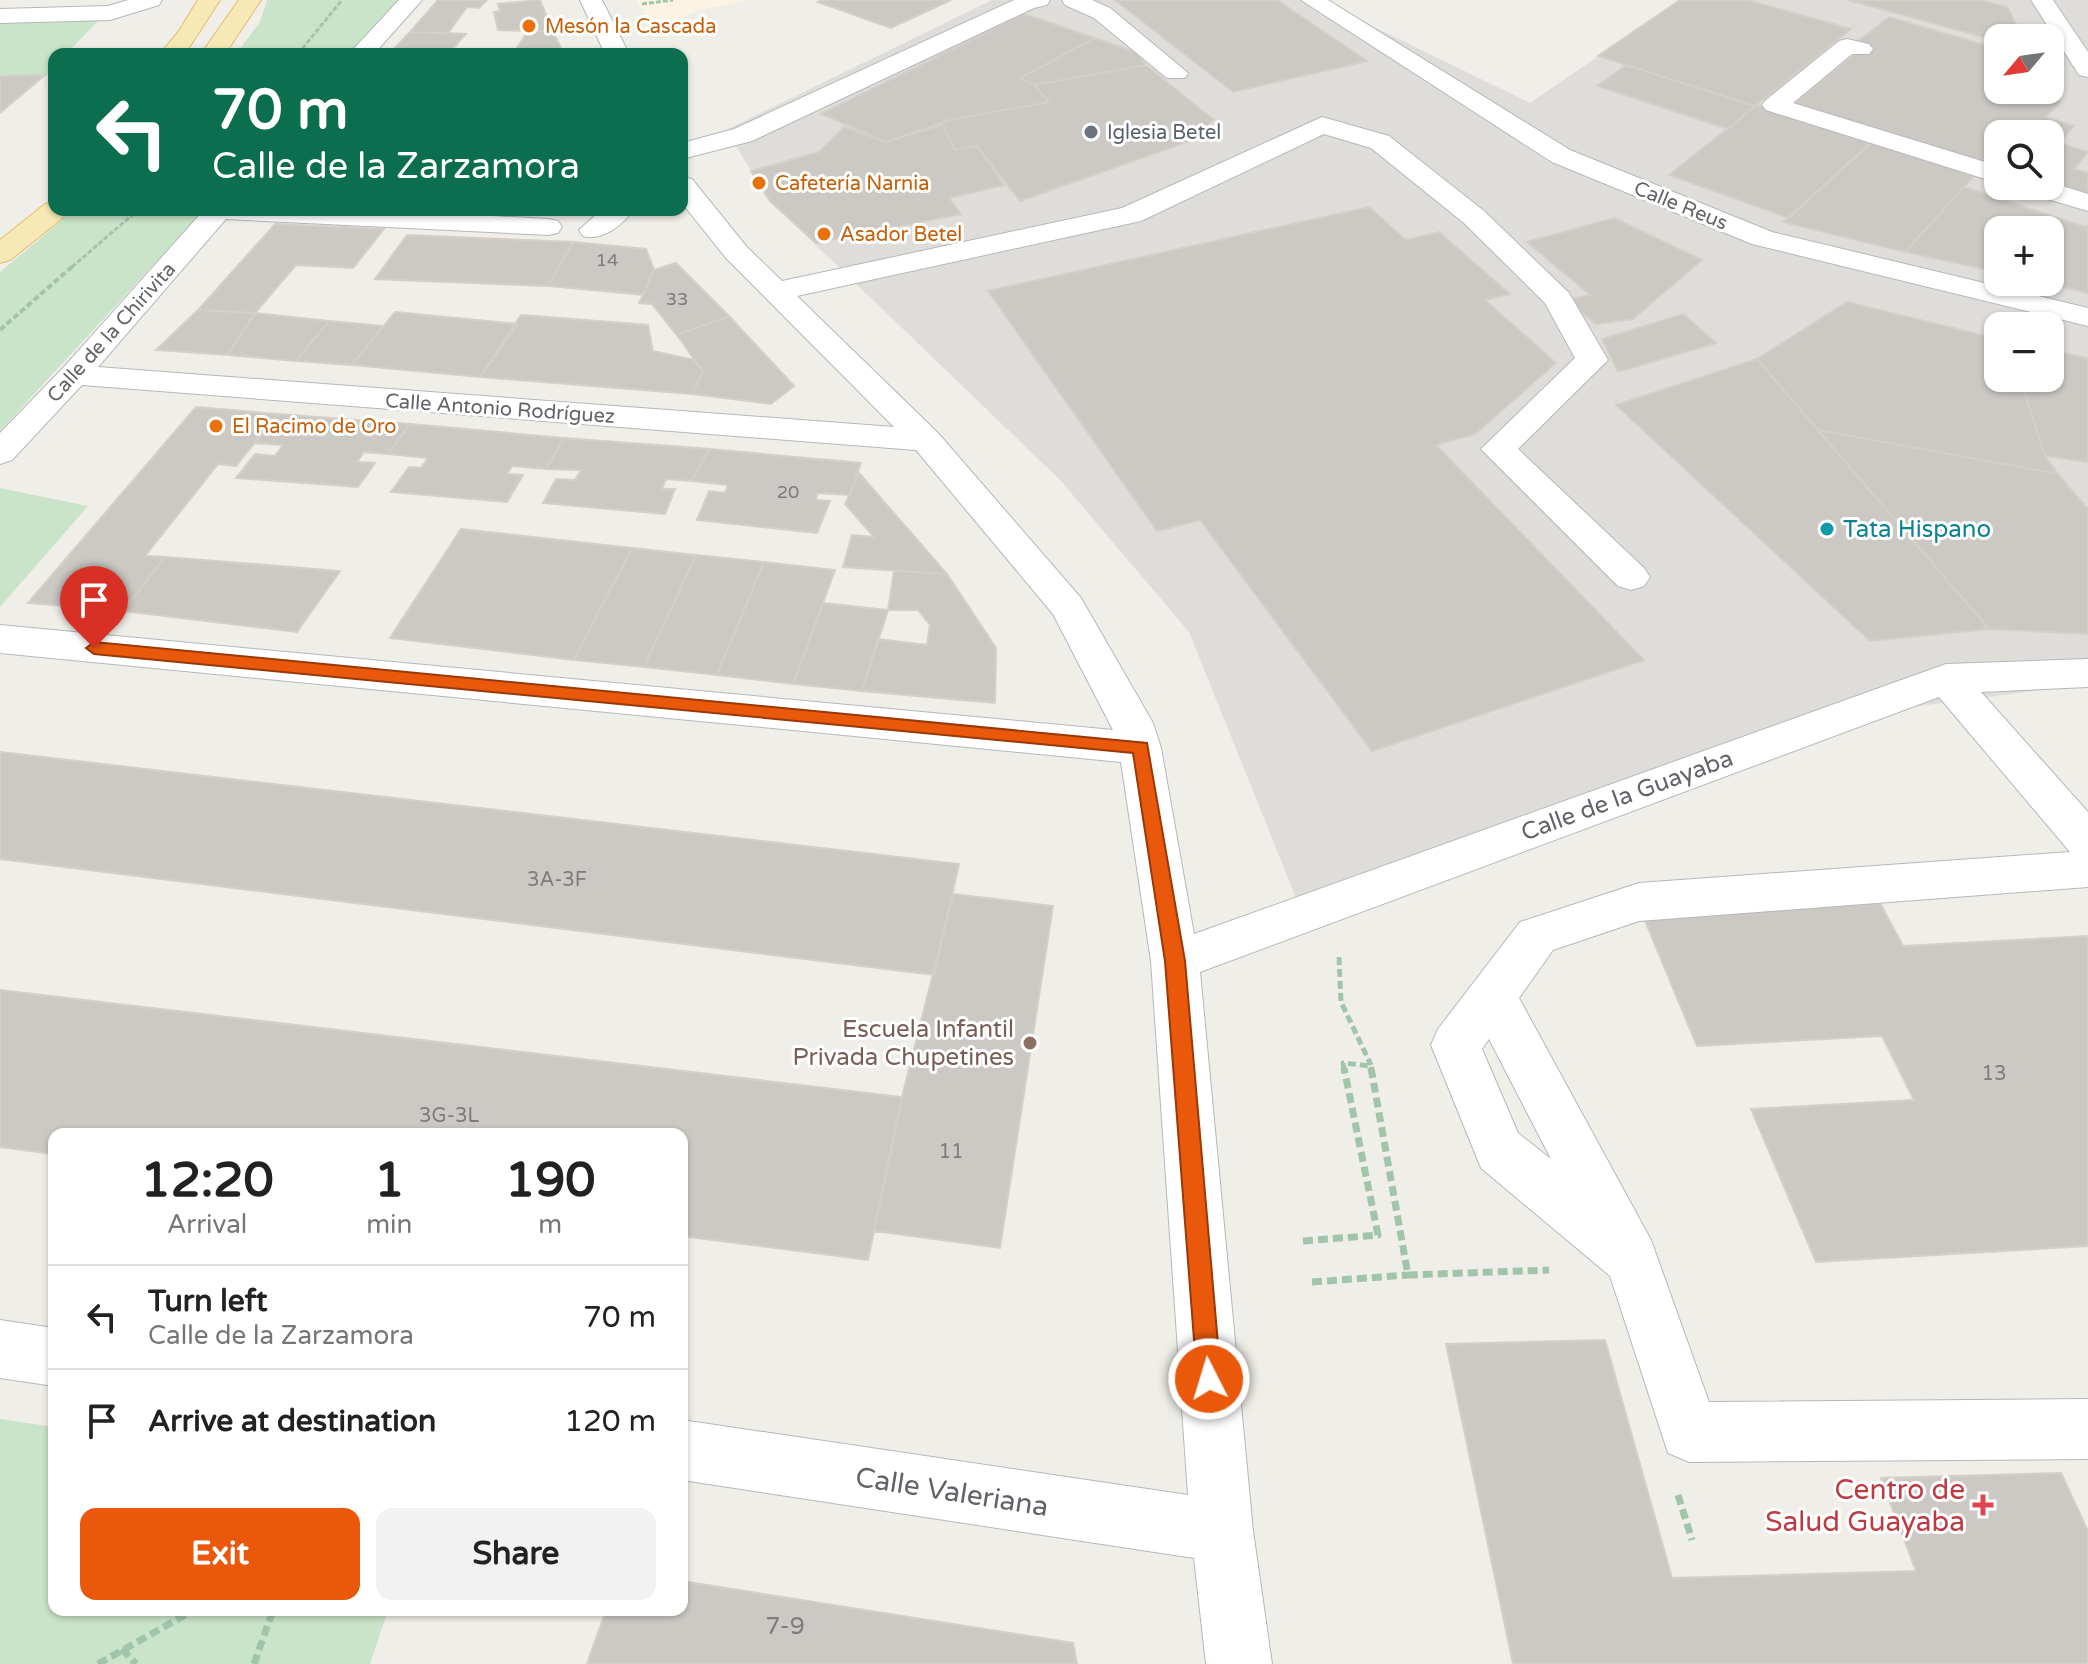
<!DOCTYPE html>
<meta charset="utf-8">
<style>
:root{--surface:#fff;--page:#f2f2f2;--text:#222;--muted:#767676;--line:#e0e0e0;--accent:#ea580c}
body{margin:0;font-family:"Varela Round",sans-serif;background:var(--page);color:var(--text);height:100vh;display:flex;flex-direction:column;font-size:30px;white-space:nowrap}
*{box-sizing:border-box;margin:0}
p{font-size:26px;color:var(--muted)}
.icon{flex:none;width:44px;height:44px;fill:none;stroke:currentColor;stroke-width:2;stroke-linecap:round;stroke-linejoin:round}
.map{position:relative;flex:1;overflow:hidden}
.drawer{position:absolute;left:48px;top:1128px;width:640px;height:488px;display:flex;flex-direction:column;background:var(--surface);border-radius:16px;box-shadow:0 2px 6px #0004}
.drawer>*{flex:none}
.banner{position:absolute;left:48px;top:48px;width:640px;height:168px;border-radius:16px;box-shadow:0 2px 6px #0004;background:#0b6e4f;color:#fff;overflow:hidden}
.needle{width:52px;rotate:241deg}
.fabs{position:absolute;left:1984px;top:24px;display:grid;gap:16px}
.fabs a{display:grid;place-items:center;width:80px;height:80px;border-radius:16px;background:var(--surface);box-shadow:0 2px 6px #0004;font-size:40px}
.pin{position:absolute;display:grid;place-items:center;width:68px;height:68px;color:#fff;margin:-82px -34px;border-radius:50% 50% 50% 0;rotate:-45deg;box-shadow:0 0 8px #0007}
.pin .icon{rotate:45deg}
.me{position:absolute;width:88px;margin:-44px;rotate:355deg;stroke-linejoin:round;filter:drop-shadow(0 0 6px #0008)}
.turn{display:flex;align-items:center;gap:28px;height:168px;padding:0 32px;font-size:36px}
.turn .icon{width:104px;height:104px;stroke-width:2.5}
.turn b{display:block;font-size:56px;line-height:68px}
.eta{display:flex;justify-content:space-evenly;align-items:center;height:136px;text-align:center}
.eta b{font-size:48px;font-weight:700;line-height:56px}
.button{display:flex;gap:16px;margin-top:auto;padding:16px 32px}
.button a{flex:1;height:92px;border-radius:16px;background:var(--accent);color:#fff;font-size:32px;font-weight:700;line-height:92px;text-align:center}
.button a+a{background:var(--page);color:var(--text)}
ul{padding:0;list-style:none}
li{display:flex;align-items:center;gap:24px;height:104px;padding:0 32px;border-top:2px solid var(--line)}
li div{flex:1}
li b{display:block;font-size:30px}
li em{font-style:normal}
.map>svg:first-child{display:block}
.commercial{fill:#fbf4e2}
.industrial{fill:#dfddda;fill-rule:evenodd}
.green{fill:#c9e4c8}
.building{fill:#ccc9c5;stroke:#d4cfc7;stroke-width:2}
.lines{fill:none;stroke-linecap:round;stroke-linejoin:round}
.minor-casing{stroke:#b5b8bb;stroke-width:2}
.major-casing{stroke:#e4bd6e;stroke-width:2}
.path-far3{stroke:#a1c5aa;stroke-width:3;stroke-dasharray:5 2;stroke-linecap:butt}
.path-far2{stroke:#a1c5aa;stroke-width:4;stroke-dasharray:6 3;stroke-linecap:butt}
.path-far1{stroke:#a1c5aa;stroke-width:5;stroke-dasharray:8 4;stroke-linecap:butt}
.path{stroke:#a1c5aa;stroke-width:7;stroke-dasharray:10 5;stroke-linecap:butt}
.minor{fill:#fff;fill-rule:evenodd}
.major{fill:#f7e9b6;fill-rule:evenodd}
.route{fill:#ea580c;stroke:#983908;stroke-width:2}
.food-dot{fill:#e8710a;stroke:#fff;stroke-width:3}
.worship-dot{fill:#6b7280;stroke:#fff;stroke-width:3}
.culture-dot{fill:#0f9aa8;stroke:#fff;stroke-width:3}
.education-dot{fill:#8d6e63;stroke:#fff;stroke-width:3}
.health-dot{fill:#e0444e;stroke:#fff;stroke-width:3}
.labels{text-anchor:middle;stroke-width:6;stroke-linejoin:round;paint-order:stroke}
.far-number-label{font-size:18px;fill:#7b7c7e}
.far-food-label{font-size:20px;fill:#c56008;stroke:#fff;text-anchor:start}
.far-worship-label{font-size:20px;fill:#5b616d;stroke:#fff;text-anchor:start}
.far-street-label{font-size:20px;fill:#606367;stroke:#fff}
.number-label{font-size:20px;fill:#7b7c7e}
.culture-label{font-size:24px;fill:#0d838f;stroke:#fff;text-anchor:start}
.street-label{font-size:24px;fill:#606367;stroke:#fff}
.education-label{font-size:24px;fill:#785e54;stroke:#fff;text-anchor:end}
.near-number-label{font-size:24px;fill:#7b7c7e}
.near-health-label{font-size:28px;fill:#be3a42;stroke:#fff;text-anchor:end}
.near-street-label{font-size:28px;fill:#606367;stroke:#fff}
</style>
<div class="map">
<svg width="2088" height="1664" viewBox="0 0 2088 1664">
<rect width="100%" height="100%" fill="#f0eee8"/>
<path class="commercial" d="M 636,0 L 750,0 L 699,10 L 656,30 Z"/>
<path class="industrial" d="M 992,0 L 1319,0 L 1530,103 L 1680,0 L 2088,0 L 2088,684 L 1904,708 L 1296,898 L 1189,632 L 1060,480 L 770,201 L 726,130 ZM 1998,38 L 2050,38 L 2050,90 L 1998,90 ZM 1998,134 L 2050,134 L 2050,186 L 1998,186 ZM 1998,230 L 2050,230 L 2050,282 L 1998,282 ZM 1998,326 L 2050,326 L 2050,378 L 1998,378 Z"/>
<path class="green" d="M 267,0 L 398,0 L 348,54 L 236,54 L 260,22 Z
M 99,20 L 66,54 L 54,54 L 54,66 L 45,75 L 0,76 L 0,23 Z
M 74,210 L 204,210 L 0,431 L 0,272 Z
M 0,488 L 88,506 L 0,607 Z
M 0,1419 L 54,1427 L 54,1610 L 388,1610 L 370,1664 L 0,1664 Z"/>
<path class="building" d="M 438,0 L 487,0 L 479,8 L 467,7 L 448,33 L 410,32 Z
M 540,0 L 553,32 L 498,30 L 494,12 L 500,11 L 498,4 Z
M 822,0 L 951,0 L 891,28 L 818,2 Z
M 1115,0 L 1277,0 L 1367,61 L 1233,92 Z
M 1680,0 L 1747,0 L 1851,29 L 1755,106 L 1598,56 Z
M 1848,0 L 1980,0 L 2007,7 L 2024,38 L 1998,38 L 1998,41 Z
M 1024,14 L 1095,38 L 1020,78 L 1034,85 L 1049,102 L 949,120 L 886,142 L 821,114 Z
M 1889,17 L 1998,49 L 1998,90 L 2040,90 L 2035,95 L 2060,102 L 2046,117 L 2074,126 L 2059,143 L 2088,152 L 2074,169 L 2088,173 L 2088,196 L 2050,184 L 2050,134 L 1998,134 L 1998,168 L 1793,104 L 1866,45 L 1857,42 Z
M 528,31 L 553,32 L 564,54 L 497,54 L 513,54 Z
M 410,32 L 466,34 L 452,49 L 472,50 L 469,54 L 389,54 Z
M 1095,38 L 1136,52 L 1146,65 L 1034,85 L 1020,78 Z
M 1146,65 L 1214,120 L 1193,140 L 1020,201 L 977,146 L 955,150 L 942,125 L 949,120 L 1049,102 L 1034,85 Z
M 1626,65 L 1755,106 L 1728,129 L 1597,86 Z
M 45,75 L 0,113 L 0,76 Z
M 1757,105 L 1872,142 L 1789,218 L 1669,175 Z
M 942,125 L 955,150 L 977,146 L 1004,185 L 949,198 L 961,214 L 816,243 L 770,201 L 751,171 L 819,152 L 844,127 L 886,142 Z
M 1872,142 L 1975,175 L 1905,252 L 1783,222 Z
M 1964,187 L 2085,227 L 2088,225 L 2088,293 L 2042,282 L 2050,282 L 2050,230 L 1998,230 L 1998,272 L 1905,252 Z
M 1369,207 L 1406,240 L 1439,232 L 1510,294 L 1485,300 L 1556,363 L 1475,434 L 1436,445 L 1644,660 L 1372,751 L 1200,520 L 1157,531 L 988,291 Z
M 1614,218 L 1702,260 L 1633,319 L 1596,324 L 1567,300 L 1590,295 L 1527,242 Z
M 275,224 L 384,229 L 353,268 L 296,265 L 255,313 L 198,310 Z
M 407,235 L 573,242 L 548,286 L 375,279 Z
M 573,242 L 646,249 L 654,270 L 643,295 L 548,286 Z
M 676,263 L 729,316 L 677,335 L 652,304 L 639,303 L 654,270 Z
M 1847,302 L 1998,339 L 1998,378 L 2020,378 L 2045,456 L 2058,474 L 1818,430 L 1757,359 Z
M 198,310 L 255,313 L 227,355 L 156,350 Z
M 395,312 L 518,324 L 480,377 L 352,365 Z
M 255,313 L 329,321 L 296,361 L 227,355 Z
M 1683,314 L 1716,343 L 1618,372 L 1602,339 Z
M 521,315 L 648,325 L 653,351 L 694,360 L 703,372 L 692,394 L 480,377 Z
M 729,316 L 794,386 L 771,404 L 692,394 L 703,372 L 677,335 Z
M 329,321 L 383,326 L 352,365 L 296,361 Z
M 2050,350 L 2088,358 L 2088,462 L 2045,456 L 2020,378 L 2050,378 Z
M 1757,359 L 1818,430 L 1989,629 L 1870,641 L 1616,405 Z
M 196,407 L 278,414 L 236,466 L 218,464 L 145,556 L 165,557 L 123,611 L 28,603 Z
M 278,414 L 410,424 L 388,454 L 364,452 L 357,462 L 375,463 L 358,487 L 236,478 L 255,454 L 275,456 L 283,445 L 255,443 Z
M 410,424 L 564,438 L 546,469 L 512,466 L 507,474 L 523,475 L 507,502 L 391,492 L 409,467 L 421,468 L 428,458 L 388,454 Z
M 1818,430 L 2058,474 L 2088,509 L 2088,634 L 1989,629 Z
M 564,438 L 709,449 L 692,481 L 666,479 L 662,489 L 675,489 L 665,514 L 543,503 L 556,479 L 575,480 L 581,470 L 546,469 Z
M 709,449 L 861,463 L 850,495 L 817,493 L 816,500 L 830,501 L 817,533 L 697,520 L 709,491 L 725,493 L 728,485 L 692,481 Z
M 859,473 L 947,574 L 843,567 L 852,535 L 874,537 L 845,504 Z
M 461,529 L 632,548 L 574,660 L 390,638 Z
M 632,548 L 696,555 L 644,667 L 574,660 Z
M 696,555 L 764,562 L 717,675 L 644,667 Z
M 165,557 L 340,571 L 297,632 L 123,611 Z
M 764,562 L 835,570 L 793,684 L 717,675 Z
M 894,571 L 947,574 L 996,648 L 995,703 L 862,691 L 878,639 L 927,645 L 930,625 L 918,610 L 888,610 Z
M 823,603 L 888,610 L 862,691 L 793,684 Z
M 0,752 L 959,864 L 934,975 L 0,859 Z
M 953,894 L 1053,906 L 1000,1248 L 874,1231 L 902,1097 Z
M 1880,903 L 1903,946 L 2088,936 L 2088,1246 L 1816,1262 L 1751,1109 L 1914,1100 L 1882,1036 L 1697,1046 L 1643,916 Z
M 0,990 L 902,1097 L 868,1260 L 682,1236 L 682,1134 L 54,1134 L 54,1154 L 0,1147 Z
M 1605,1340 L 1672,1578 L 1916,1571 L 1881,1478 L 2061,1473 L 2088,1531 L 2088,1664 L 1513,1664 L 1446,1344 Z
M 682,1581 L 1073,1643 L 1077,1664 L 587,1664 L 606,1610 L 682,1610 Z"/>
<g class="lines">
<g class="minor-casing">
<path id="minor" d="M 128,0 L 162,0 L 159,5 L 110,20 L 0,23 L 0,9 L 108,6 Z
M 399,0 L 422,0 L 374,54 L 349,54 Z
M 580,0 L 602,0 L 629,54 L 605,54 Z
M 1014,0 L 1050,0 L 1047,5 L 1034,8 L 752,141 L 682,159 L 682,143 L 734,129 Z
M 1062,0 L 1092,0 L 1110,8 L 1188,73 L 1185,78 L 1167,78 L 1094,18 L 1065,5 Z
M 1301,0 L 1328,0 L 1570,150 L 1772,232 L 2088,308 L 2088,326 L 1752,244 L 1552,162 Z
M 2031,0 L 2053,0 L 2088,52 L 2088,77 L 2079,75 Z
M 1847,39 L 1869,44 L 1873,49 L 1869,54 L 1852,54 L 1793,103 L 1998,166 L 1998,183 L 1766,110 L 1762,105 L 1766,100 L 1839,41 Z
M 1322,117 L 1389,136 L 1484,211 L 1569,293 L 1608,360 L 1518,449 L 1644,568 L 1650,577 L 1644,586 L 1631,590 L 1618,586 L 1481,449 L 1575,358 L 1545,303 L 1464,223 L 1371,148 L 1324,134 L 1141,221 L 797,296 L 938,433 L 1081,598 L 1153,723 L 1161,748 L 1194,934 L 1932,669 L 1946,664 L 2088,659 L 2088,687 L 1981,692 L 2088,812 L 2088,887 L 1639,921 L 1553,950 L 1519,998 L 1651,1240 L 1709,1402 L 2088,1399 L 2088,1459 L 1689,1462 L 1668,1453 L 1610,1276 L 1481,1168 L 1431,1045 L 1438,1029 L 1520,922 L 1639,883 L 2070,852 L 1939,697 L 1200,972 L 1253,1531 L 1272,1664 L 1206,1664 L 1194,1558 L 682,1480 L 682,1420 L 1188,1495 L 1151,961 L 1121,762 L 0,653 L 0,625 L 1113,730 L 1053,614 L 916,450 L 82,385 L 12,460 L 0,464 L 0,433 L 63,368 L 204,210 L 382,210 L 548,219 L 558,221 L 562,227 L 558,233 L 548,235 L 226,219 L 98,367 L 894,427 L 726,258 L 682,203 L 682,177 L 692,179 L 746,246 L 782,281 L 1122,208 ZM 1489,1039 L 1551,1159 L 1518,1133 L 1482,1049 Z
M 2050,182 L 2088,194 L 2088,211 L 2024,192 L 2020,186 L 2050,186 Z
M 601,210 L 633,210 C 622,226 602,241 583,236 L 579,230 Z
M 0,1320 L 54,1328 L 54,1386 L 0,1378 Z"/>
</g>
<g class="major-casing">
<path id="major" d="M 198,0 L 220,0 L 185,54 L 160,54 L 179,31 Z
M 239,0 L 261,0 L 225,54 L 201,54 Z
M 54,202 L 54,210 L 69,210 L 65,216 L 10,260 L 0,263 L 0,240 L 45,204 Z"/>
</g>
<path class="path-far3" d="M 642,4 L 673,0
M 298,54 L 342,0
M 72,267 L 138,210"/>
<path class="path-far2" d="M 0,330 L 74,265"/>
<path class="path-far1" d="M 1339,957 L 1341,1002 L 1371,1065
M 1344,1070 L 1343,1063 L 1371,1066 L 1372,1070"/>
<path class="path" d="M 1371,1068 L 1408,1275 L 1549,1270
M 1303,1241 L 1378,1235 L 1344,1068
M 1312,1282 L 1408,1275
M 1678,1495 L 1692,1540
M 122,1649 L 136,1664
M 98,1664 L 194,1610
M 254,1664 L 273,1610"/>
<use href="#minor" class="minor"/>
<use href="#major" class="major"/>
</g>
<path class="route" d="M 94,642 L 1147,743 L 1185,961 L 1221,1379 L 1217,1387 L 1209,1391 L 1200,1387 L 1197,1379 L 1165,961 L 1133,753 L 94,654 L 86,648 Z"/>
<g class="food-dot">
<circle cx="529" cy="26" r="8"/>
<circle cx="759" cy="183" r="8"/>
<circle cx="824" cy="234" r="8"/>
<circle cx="216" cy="426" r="8"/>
</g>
<circle class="worship-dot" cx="1091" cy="132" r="8"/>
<circle class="culture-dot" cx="1827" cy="529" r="8"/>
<circle class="education-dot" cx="1030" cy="1043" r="8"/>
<path class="health-dot" d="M1979 1493h8v8h8v8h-8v8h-8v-8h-8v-8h8z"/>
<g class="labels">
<g class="far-number-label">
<text x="607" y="266">14</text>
<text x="677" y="305">33</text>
<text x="788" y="498">20</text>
</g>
<g class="far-food-label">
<text x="545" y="33">Mesón la Cascada</text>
<text x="775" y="190">Cafetería Narnia</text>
<text x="840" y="241">Asador Betel</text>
<text x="232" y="433">El Racimo de Oro</text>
</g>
<g class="far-worship-label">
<text x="1107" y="139">Iglesia Betel</text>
</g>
<g class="far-street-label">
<text transform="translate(1681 205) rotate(22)" y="7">Calle Reus</text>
<text transform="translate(111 332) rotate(-48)" y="7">Calle de la Chirivita</text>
<text transform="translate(500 408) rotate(4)" y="7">Calle Antonio Rodríguez</text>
</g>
<g class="number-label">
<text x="557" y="886">3A-3F</text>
<text x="1994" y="1080">13</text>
<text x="449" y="1122">3G-3L</text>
<text x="951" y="1158">11</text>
</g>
<g class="culture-label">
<text x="1843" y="537">Tata Hispano</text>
</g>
<g class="street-label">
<text transform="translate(1627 795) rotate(-20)" y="8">Calle de la Guayaba</text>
</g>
<g class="education-label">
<text x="1014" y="1037">Escuela Infantil<tspan x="1014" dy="28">Privada Chupetines</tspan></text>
</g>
<g class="near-number-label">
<text x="785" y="1634">7-9</text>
</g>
<g class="near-health-label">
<text x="1965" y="1499">Centro de<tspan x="1965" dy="32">Salud Guayaba</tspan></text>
</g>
<g class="near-street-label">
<text transform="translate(952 1491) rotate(9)" y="10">Calle Valeriana</text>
</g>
</g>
</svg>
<div class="fabs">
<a><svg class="needle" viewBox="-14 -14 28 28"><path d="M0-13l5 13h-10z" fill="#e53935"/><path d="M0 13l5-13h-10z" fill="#767676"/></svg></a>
<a><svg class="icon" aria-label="search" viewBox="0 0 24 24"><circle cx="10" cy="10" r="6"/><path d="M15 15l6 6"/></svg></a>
<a>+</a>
<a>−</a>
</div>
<div class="pin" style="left:94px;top:648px;background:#d93025"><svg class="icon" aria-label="arrive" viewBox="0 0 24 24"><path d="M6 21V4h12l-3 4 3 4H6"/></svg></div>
<svg class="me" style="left:1209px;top:1379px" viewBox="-20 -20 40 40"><circle r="17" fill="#ea580c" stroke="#fff" stroke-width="3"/><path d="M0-11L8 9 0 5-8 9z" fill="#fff"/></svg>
<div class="banner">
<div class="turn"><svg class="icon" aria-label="left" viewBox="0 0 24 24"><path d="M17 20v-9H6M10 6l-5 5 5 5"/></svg><div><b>70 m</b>Calle de la Zarzamora</div></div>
</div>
<section class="drawer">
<div class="eta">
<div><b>12:20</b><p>Arrival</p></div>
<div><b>1</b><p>min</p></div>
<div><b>190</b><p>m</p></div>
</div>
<ul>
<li><svg class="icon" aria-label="left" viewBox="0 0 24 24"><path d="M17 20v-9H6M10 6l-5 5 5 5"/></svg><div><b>Turn left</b><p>Calle de la Zarzamora</p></div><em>70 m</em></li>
<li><svg class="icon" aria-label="arrive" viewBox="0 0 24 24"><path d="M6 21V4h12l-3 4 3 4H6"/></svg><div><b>Arrive at destination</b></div><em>120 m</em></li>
</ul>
<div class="button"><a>Exit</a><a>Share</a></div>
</section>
</div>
